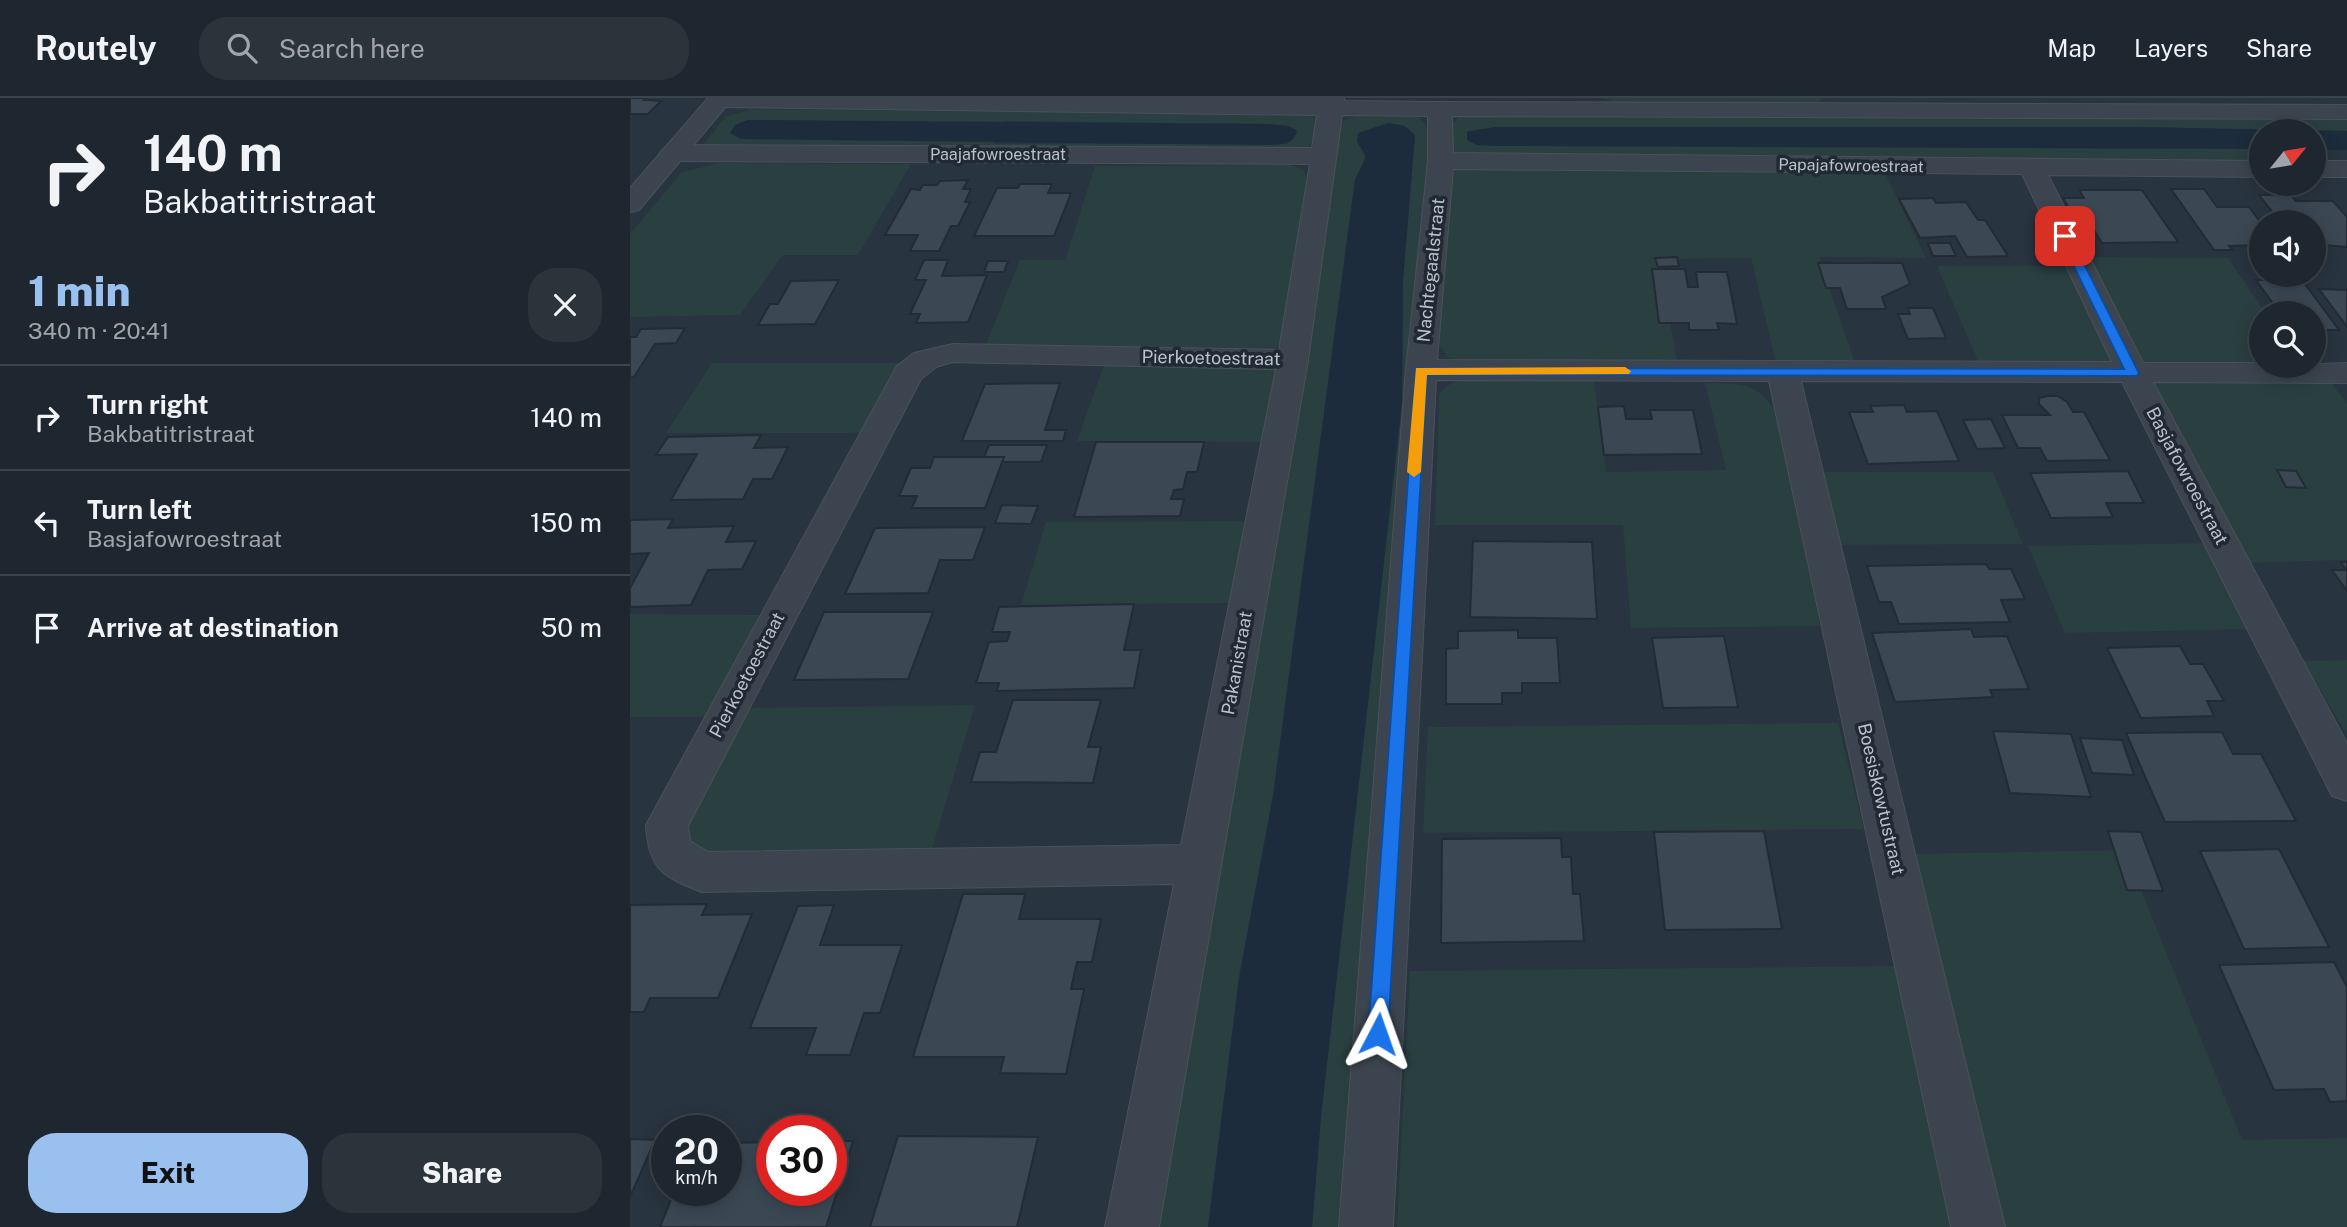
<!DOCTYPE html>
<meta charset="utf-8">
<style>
:root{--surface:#1e272f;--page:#2b333b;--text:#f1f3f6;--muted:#a1a5aa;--line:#3c444b;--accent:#99c0ef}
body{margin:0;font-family:"Public Sans",sans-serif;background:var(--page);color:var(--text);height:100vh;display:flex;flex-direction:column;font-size:26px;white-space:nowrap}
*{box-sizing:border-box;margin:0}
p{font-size:23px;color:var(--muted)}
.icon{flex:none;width:38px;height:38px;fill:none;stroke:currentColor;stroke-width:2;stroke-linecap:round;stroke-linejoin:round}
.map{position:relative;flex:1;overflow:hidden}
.drawer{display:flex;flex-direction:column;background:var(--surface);width:630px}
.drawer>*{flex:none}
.banner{background:#1e272f;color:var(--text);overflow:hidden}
.needle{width:46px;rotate:60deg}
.controls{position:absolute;left:1619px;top:21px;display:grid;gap:14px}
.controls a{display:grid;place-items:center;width:77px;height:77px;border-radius:50%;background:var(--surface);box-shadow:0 4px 18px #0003,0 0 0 2px var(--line);font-size:35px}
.speed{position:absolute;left:21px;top:1017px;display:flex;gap:14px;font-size:35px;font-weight:700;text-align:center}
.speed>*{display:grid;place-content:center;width:91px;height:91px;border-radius:50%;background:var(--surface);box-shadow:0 4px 18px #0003,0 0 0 2px var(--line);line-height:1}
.speed small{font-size:18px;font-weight:400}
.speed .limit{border:10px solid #d22;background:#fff;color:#111}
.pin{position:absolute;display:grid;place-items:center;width:60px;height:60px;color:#fff;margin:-30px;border-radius:14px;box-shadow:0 4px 10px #0006}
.me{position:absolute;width:77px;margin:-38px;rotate:4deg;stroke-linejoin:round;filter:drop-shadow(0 0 5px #0008)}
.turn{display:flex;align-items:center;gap:24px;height:147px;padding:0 28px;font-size:32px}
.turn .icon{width:91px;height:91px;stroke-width:2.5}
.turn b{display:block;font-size:49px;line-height:60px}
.round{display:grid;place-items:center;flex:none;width:74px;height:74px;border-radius:28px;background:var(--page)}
.overview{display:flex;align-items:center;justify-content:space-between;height:119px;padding:0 28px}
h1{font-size:42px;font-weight:800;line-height:52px;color:var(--accent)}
.button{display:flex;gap:14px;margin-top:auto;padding:14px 28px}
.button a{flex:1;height:80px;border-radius:28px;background:var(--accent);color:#111;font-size:28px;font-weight:800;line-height:80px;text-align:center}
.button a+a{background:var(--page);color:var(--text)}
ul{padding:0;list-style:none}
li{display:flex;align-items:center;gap:21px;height:105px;padding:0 28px;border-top:2px solid var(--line)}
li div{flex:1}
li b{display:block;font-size:26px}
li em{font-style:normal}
header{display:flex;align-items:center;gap:42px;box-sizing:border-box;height:98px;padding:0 35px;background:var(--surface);border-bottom:2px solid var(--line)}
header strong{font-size:33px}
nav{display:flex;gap:38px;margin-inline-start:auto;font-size:24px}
.search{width:490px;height:63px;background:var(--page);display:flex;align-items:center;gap:18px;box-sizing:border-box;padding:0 24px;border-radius:28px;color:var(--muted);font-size:26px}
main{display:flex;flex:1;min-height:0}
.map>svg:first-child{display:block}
.green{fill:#2a3f40;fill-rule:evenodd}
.water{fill:#1c2c3c}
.building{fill:#3b4854;stroke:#232c36;stroke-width:2}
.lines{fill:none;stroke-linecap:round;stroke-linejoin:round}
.minor-casing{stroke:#49515b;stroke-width:2}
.tertiary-casing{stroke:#49515b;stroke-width:2}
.minor{fill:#3c454f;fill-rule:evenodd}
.tertiary{fill:#3c454f;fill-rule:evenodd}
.route{fill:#1a73e8;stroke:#114b97;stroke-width:2}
.slow{fill:#f59e0b}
.labels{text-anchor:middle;stroke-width:7;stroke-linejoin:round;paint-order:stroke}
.far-street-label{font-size:16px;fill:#b9c1c9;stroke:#212a34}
.street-label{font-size:18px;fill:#b9c1c9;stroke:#212a34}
</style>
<header>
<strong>Routely</strong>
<div class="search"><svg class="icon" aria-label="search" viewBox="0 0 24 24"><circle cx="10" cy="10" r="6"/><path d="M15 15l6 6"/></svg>Search here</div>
<nav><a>Map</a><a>Layers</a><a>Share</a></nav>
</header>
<main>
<section class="drawer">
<div class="banner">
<div class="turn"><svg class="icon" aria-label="right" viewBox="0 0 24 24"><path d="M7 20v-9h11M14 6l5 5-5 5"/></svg><div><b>140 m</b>Bakbatitristraat</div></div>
</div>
<div class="overview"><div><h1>1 min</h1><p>340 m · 20:41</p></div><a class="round"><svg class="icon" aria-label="close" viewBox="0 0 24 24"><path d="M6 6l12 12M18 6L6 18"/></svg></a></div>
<ul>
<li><svg class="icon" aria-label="right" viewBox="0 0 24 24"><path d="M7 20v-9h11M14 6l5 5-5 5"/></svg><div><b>Turn right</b><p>Bakbatitristraat</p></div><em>140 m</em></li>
<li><svg class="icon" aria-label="left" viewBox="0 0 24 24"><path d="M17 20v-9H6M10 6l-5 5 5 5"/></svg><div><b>Turn left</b><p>Basjafowroestraat</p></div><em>150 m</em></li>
<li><svg class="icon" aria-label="arrive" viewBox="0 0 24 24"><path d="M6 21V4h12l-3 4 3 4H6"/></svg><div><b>Arrive at destination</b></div><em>50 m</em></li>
</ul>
<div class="button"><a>Exit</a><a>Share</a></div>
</section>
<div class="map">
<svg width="1717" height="1129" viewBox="0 0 1717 1129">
<rect width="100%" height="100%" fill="#28343f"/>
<path class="green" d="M 974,0 L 1194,0 L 1185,7 L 989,7 Z
M 120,11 L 680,17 L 690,22 L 682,46 L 676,50 L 77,52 L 73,47 L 95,19 ZM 375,23 L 639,26 L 659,28 L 658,46 L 363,46 Z
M 734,15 L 787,18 L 800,31 L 716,1129 L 682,1129 L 691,1018 L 772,305 L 773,182 L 785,37 L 727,43 L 736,58 L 725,82 L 643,698 L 609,880 L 578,1129 L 529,1129 L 664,349 L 688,146 L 710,30 L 713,23 Z
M 847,16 L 1717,22 L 1717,33 L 1506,29 L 865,29 L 838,33 L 837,41 L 847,47 L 868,48 L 1631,51 L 1631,64 L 829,57 L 820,50 L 820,27 L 832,17 Z
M 89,65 L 281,66 L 228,157 L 153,157 L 110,217 L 0,219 L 0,136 L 52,74 Z
M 661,67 L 673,71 L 677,78 L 651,243 L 646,250 L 634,254 L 355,249 L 390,162 L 435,162 L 465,68 Z
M 826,69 L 1254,73 L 1296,160 L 1189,159 L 1226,268 L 1147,269 L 1121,160 L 1028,161 L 1048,267 L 828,264 L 817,258 L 809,247 L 816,79 Z
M 1448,159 L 1598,160 L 1636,215 L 1631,215 L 1631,268 L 1672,268 L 1674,271 L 1524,268 L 1509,261 Z
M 1307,168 L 1440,168 L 1490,269 L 1350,268 Z
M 475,264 L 646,269 L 651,276 L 638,344 L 447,343 Z
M 82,265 L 270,265 L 235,335 L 36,335 Z
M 833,281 L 964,283 L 976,374 L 1096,372 L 1075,285 C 1112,286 1129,283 1148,318 L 1190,528 L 1001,530 L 993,427 L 805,427 L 809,296 L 816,288 Z
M 1700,283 L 1717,306 L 1717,462 L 1615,465 L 1521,287 L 1530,284 Z
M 1183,374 L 1363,374 L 1393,446 L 1200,447 Z
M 620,423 L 604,505 L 391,507 L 416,424 Z
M 1578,445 L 1626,531 L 1435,535 L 1398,448 Z
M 0,516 L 136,517 L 85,619 L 0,619 Z
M 1717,562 L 1717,637 L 1673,563 Z
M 345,607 L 300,758 L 73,755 L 60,743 L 59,724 L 115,610 Z
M 1208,625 L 1234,731 L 793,735 L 798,629 Z
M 1495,752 L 1612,1042 L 1717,1040 L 1717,1129 L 1365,1129 L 1275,756 Z
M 1266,868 L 1322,1129 L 767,1129 L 780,873 Z"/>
<path class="water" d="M 118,22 L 639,26 L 658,28 L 667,32 C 664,48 651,46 638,47 L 111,41 L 100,35 L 105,27 Z
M 758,25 L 775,28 L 785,37 L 773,182 L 772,305 L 691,1018 L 682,1129 L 578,1129 L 609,880 L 643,698 L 725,82 L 736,59 L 727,43 L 728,35 Z
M 865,29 L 1506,29 L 1717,33 L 1717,52 L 1684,52 L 1684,33 L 1631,33 L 1631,51 L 868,48 L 847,47 L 837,42 L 837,34 Z"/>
<path class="building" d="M 0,0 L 16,0 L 14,2 L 31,3 L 18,16 L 0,16 Z
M 338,82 L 333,91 L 341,91 L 335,104 L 340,104 L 328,128 L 321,128 L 309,153 L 280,153 L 288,137 L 255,137 L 281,91 L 290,92 L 293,87 L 307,87 L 310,83 Z
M 390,86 L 422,86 L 418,95 L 441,95 L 424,138 L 344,138 L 367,90 L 388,90 Z
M 1541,91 L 1574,91 L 1587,109 L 1619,109 L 1631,125 L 1631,147 L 1599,148 L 1603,152 L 1584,152 Z
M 1449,92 L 1512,92 L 1548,144 L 1472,145 L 1465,134 L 1453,134 L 1433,100 L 1454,100 Z
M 1629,97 L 1661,97 L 1666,103 L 1703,103 L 1717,119 L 1717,149 L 1693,147 L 1696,150 L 1684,151 L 1684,124 L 1649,122 Z
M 1303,100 L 1306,105 L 1336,104 L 1348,122 L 1355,122 L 1378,158 L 1337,159 L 1325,138 L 1290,140 L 1269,101 Z
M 1298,145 L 1320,145 L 1326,158 L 1303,158 Z
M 1047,159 L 1049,168 L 1028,169 L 1025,160 Z
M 294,162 L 318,162 L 312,178 L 357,177 L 338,224 L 286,225 L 290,216 L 280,216 L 296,182 L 285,182 Z
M 358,163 L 378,163 L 374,174 L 354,174 Z
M 1188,165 L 1272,165 L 1280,186 L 1252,199 L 1256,211 L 1217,211 L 1210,190 L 1196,190 Z
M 1022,171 L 1055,171 L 1058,189 L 1068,189 L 1066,174 L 1097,174 L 1107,226 L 1087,225 L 1089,232 L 1059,232 L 1059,225 L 1029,225 Z
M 209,182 L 185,226 L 128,227 L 140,206 L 148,206 L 161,183 Z
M 1626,182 L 1672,182 L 1709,232 L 1684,232 L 1684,215 L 1650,215 Z
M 1689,191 L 1717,192 L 1717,229 Z
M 1278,210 L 1303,210 L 1316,240 L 1278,241 L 1268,216 L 1280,216 Z
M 55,230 L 46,245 L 25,246 L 4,279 L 0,280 L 0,239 L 6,239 L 11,231 Z
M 430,285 L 415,332 L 436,332 L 433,343 L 332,343 L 355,286 Z
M 1418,298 L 1428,298 L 1437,304 L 1443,314 L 1454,314 L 1480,362 L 1417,363 L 1410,350 L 1388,350 L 1372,317 L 1420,317 L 1409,306 L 1409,300 Z
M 1274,307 L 1277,314 L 1307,313 L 1329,363 L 1238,366 L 1219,314 L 1243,314 L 1240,308 Z
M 994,308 L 996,321 L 1022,321 L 1020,312 L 1063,312 L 1072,356 L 974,357 L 968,309 Z
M 1361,321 L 1375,350 L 1347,351 L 1333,322 Z
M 131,337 L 124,350 L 158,349 L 142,381 L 123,381 L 113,401 L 41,402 L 67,356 L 26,357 L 38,339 Z
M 466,344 L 574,344 L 567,374 L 557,374 L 553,391 L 544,392 L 541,401 L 554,401 L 550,418 L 444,419 Z
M 359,347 L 417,347 L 411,364 L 372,364 L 374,359 L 354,359 Z
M 304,359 L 374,359 L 355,410 L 282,410 L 287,398 L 269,398 L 281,370 L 300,370 Z
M 1647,372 L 1666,373 L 1676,390 L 1656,389 Z
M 1498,373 L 1514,405 L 1476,405 L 1483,419 L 1421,420 L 1400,375 Z
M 372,407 L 408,408 L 401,426 L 365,425 Z
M 43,421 L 38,430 L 104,428 L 96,444 L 126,443 L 112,471 L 78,472 L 61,507 L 0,509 L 0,490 L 19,455 L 0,456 L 0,422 Z
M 355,429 L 343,462 L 310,462 L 298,495 L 215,496 L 245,430 Z
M 843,443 L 962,444 L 967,521 L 840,519 Z
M 1711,464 L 1717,464 L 1717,493 L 1702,472 L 1716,472 Z
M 1356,466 L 1359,471 L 1381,471 L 1395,501 L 1371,502 L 1380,524 L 1269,526 L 1261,504 L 1249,504 L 1237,468 Z
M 504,506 L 494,552 L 511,552 L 504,590 L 367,593 L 369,585 L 346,585 L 359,544 L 377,543 L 380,534 L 362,534 L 369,509 Z
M 194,514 L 303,514 L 278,581 L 164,582 Z
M 1341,531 L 1344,539 L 1377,538 L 1399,591 L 1360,592 L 1363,599 L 1265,604 L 1242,535 Z
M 888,532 L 888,540 L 927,540 L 930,585 L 892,585 L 892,595 L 872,595 L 872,606 L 816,606 L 816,551 L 828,550 L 828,533 Z
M 1094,538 L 1108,609 L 1033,610 L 1022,540 Z
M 1550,548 L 1560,566 L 1573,566 L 1594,603 L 1577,603 L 1584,618 L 1511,620 L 1477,550 Z
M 383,602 L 471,602 L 458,649 L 471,649 L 463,685 L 341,684 L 350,654 L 366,654 Z
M 1363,633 L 1441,636 L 1461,699 L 1380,695 Z
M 1592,634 L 1603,656 L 1631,656 L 1666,723 L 1535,724 L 1496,635 Z
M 1450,640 L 1492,642 L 1504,677 L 1462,675 Z
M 1134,733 L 1152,831 L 1035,832 L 1024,734 Z
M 1478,733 L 1511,734 L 1533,793 L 1497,792 Z
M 931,740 L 932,759 L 941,759 L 943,796 L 950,796 L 954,843 L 811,845 L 812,741 Z
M 1649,751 L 1699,849 L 1614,851 L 1570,753 Z
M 333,796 L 395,796 L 389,821 L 471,821 L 462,864 L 447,864 L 441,891 L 454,891 L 436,976 L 370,975 L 374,959 L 283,959 Z
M 77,806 L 72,817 L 122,816 L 88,900 L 20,900 L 14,914 L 0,914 L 0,807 Z
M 204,807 L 190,847 L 272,847 L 250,915 L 234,915 L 220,957 L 176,957 L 186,930 L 120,930 L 168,808 Z
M 1704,864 L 1717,889 L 1717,1003 L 1700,1004 L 1694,991 L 1644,992 L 1589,867 Z
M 268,1038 L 408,1039 L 387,1129 L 240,1129 Z
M 0,1041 L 25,1042 L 0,1099 Z
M 201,1043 L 223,1043 L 196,1129 L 30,1129 L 45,1092 L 96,1092 L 96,1045 L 142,1044 L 142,1092 L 201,1092 Z"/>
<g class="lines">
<g class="minor-casing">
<path id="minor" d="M 78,0 L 714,0 L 714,3 L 810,4 L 1717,7 L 1717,21 L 822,18 L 823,55 L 1631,63 L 1631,79 L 1418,77 L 1513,265 L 1631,265 L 1631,268 L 1717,265 L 1717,285 L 1523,284 L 1717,645 L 1717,703 L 1702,698 L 1492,284 L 1171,283 L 1375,1129 L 1321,1129 L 1139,283 L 806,282 L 763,1129 L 709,1129 L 776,272 L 798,63 L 798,18 L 712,17 L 678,262 L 529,1129 L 475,1129 L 544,786 L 72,794 C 32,779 18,770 16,727 L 267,268 L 284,255 L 323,246 L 649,252 L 680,66 L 43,63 L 34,60 L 30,55 L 34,50 L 43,47 L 682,50 L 687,17 L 89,9 L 81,7 ZM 823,71 L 1392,76 L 1482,264 L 807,262 ZM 323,264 L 646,271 L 551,747 L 78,754 L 60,743 L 58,728 L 291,281 L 306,269 Z
M 1684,63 L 1717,63 L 1717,79 L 1684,79 Z"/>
</g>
<g class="tertiary-casing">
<path id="tertiary" d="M 78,0 L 103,0 L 9,112 L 0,114 L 0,90 Z"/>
</g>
<use href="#minor" class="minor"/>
<use href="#tertiary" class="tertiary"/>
</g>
<path class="route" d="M 1435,134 L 1440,138 L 1509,275 L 1507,278 L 797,277 L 758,936 L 755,942 L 748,945 L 741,942 L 738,936 L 786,270 L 1494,271 L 1429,138 Z"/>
<path class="slow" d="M 995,269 L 1001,273 L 999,276 L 797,277 L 791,374 L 784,379 L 777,374 L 786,270 Z"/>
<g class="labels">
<g class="far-street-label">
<text x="368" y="62">Paajafowroestraat</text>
<text transform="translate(1221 67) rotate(1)" y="6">Papajafowroestraat</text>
</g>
<g class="street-label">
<text transform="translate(801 172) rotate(-84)" y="6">Nachtegaalstraat</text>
<text transform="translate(581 260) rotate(1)" y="6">Pierkoetoestraat</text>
<text transform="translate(1557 378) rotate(62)" y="6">Basjafowroestraat</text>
<text transform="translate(607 565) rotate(-80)" y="6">Pakanistraat</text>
<text transform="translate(117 577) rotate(-62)" y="6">Pierkoetoestraat</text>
<text transform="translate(1251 701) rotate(77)" y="6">Boesiskowtustraat</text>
</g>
</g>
</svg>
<div class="controls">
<a><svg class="needle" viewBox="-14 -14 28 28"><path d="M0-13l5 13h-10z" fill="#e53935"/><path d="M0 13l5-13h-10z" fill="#a1a5aa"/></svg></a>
<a><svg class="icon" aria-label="sound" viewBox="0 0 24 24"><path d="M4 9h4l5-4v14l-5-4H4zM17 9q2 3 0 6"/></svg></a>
<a><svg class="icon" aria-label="search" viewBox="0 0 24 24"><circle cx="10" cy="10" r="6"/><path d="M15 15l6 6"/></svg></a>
</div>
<div class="speed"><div>20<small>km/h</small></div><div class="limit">30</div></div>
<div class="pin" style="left:1435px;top:138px;background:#d93025"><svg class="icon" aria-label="arrive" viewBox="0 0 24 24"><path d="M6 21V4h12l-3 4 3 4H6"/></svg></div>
<svg class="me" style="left:748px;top:936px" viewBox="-20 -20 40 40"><path d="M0-17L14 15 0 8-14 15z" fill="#1a73e8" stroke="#fff" stroke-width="4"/></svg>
</div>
</main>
